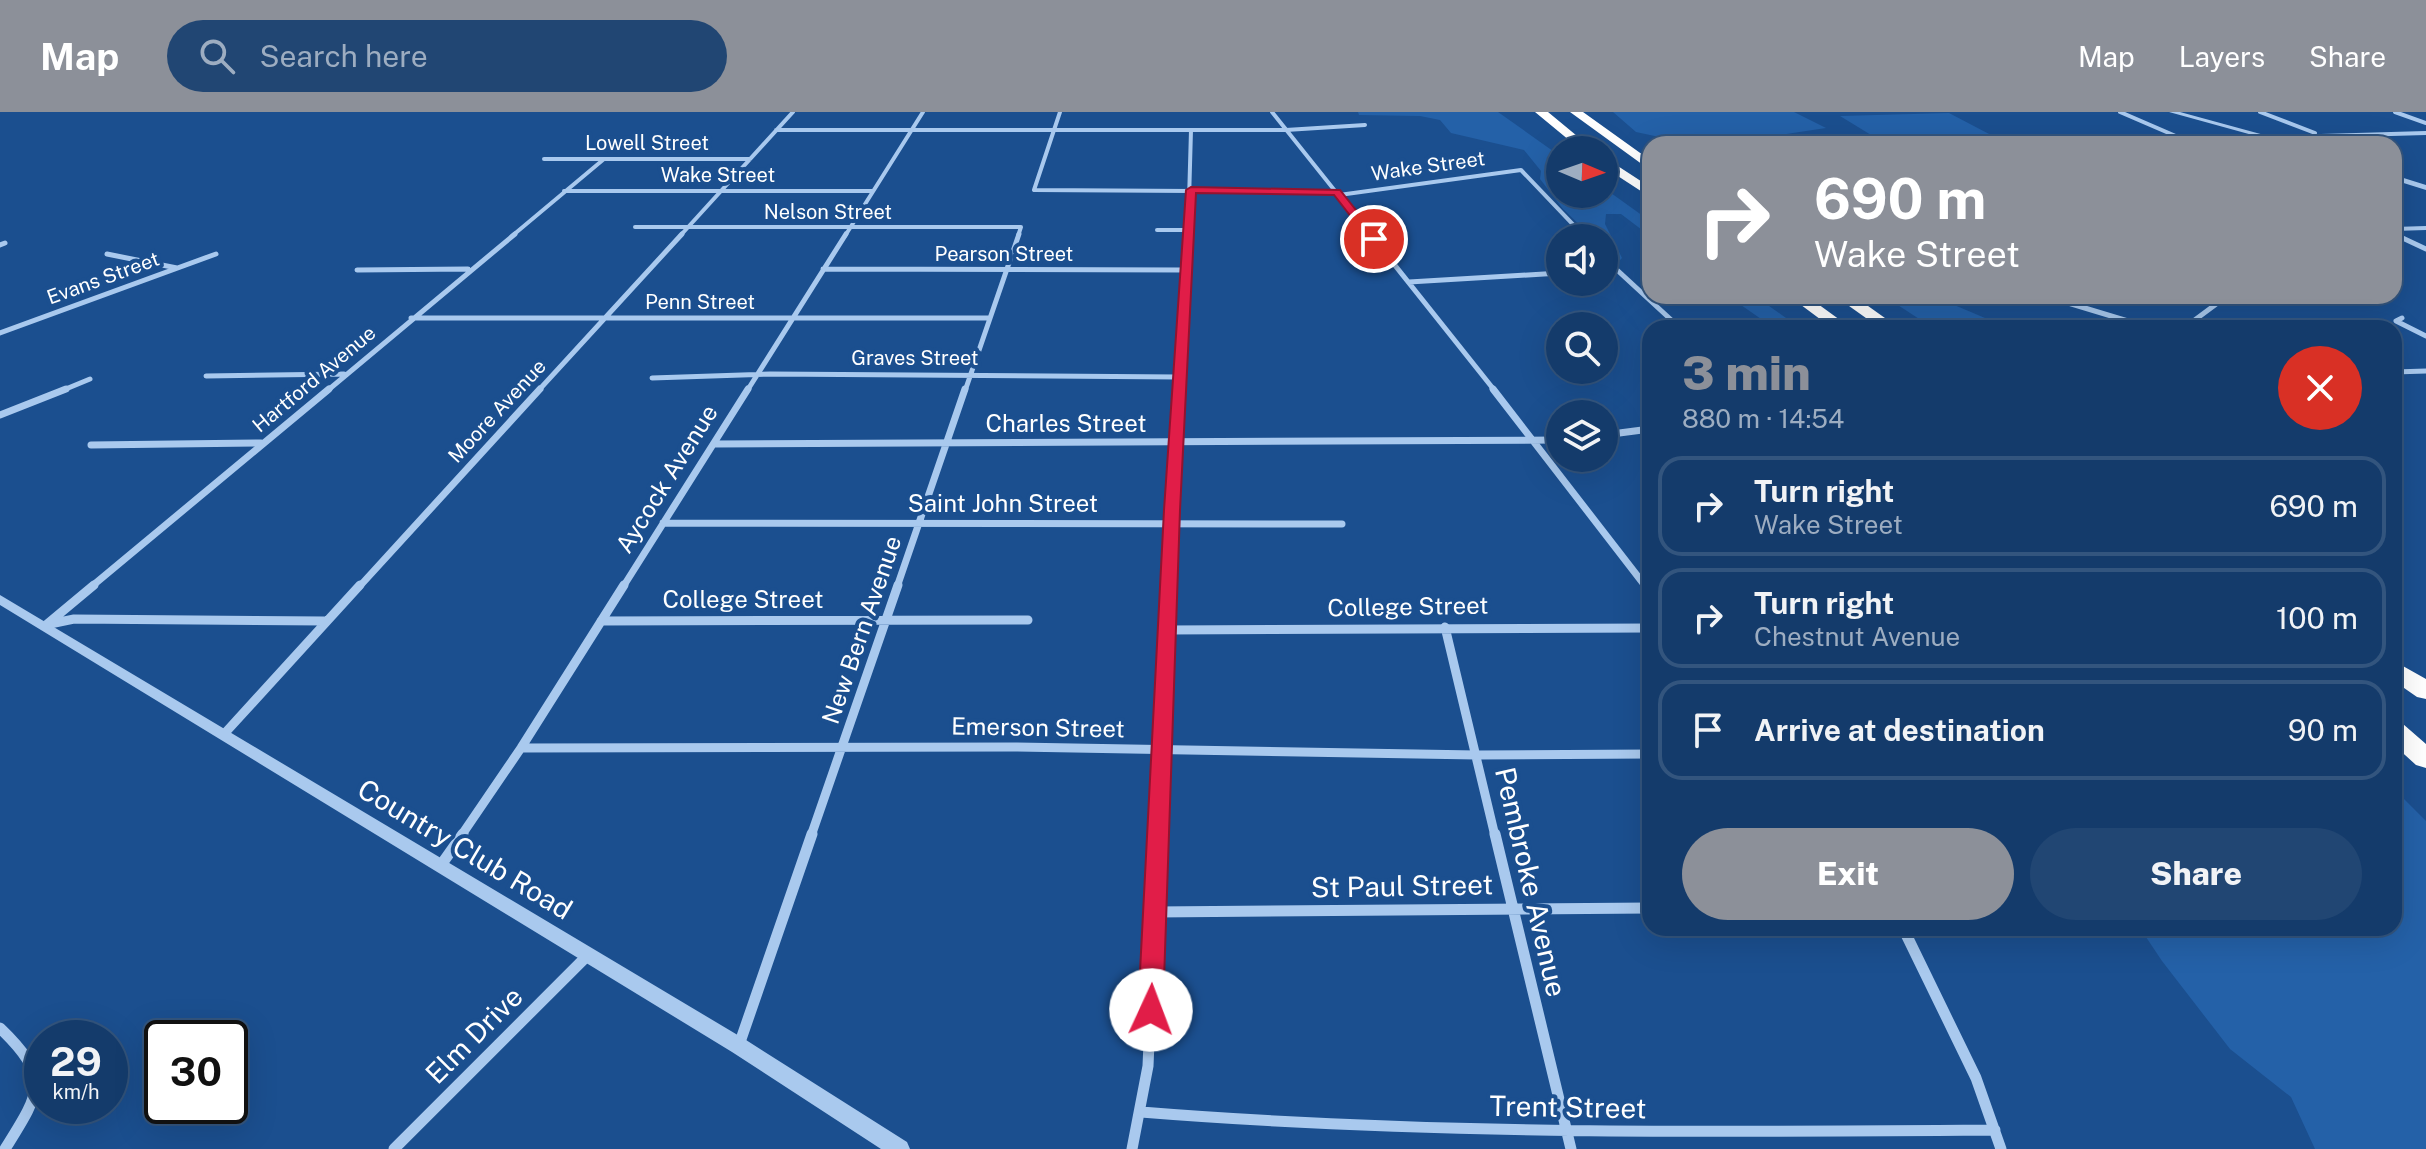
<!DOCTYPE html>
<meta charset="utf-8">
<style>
:root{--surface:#143b6b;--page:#214673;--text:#f1f3f6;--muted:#9dadc1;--line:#33557e;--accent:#8c9099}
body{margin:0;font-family:"Public Sans",sans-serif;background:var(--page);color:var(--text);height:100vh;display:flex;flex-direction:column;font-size:30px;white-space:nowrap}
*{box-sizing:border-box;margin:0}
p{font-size:26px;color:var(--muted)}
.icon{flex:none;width:44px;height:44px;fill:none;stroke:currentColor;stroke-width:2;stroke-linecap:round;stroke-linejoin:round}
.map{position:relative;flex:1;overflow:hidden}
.side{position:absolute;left:1642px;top:208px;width:760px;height:616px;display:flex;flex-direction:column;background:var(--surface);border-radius:24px;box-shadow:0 8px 32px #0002,0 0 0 2px var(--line)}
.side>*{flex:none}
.hud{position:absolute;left:1642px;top:24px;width:760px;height:168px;border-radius:24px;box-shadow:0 8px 32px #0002,0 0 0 2px var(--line);background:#8c9099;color:#fff;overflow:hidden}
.needle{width:52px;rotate:92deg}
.fabs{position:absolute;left:1546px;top:24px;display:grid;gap:16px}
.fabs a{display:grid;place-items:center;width:72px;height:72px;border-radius:50%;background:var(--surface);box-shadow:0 8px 32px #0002,0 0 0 2px var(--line);font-size:40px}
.speed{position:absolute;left:24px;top:908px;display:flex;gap:16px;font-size:40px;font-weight:700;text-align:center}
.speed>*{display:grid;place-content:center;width:104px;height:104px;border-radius:50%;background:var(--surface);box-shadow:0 8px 32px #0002,0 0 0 2px var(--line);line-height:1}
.speed small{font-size:20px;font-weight:400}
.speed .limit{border:4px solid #111;border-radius:12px;background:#fff;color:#111}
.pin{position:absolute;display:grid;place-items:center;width:68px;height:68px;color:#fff;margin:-34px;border:4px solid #fff;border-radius:50%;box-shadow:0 2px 8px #0007}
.me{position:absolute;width:88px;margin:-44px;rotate:2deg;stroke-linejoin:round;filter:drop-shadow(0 0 6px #0008)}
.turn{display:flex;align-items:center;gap:28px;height:168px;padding:0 40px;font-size:36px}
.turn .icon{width:104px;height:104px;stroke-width:2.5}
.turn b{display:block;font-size:56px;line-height:68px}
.round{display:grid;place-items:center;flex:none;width:84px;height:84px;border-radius:42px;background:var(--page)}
.overview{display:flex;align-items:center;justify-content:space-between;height:136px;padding:0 40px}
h1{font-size:48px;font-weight:800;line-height:60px;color:var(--accent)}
.action{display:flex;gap:16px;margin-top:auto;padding:16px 40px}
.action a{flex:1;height:92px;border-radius:48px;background:var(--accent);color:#fff;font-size:32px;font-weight:800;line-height:92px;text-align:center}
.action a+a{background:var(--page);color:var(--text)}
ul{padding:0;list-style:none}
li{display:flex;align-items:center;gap:24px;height:100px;margin:0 16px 12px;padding:0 24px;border:4px solid var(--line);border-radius:24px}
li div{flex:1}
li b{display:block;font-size:30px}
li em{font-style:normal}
header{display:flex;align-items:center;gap:48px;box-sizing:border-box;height:112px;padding:0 40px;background:var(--accent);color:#fff}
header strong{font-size:38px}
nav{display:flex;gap:44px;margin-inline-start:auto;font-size:28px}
.search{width:560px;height:72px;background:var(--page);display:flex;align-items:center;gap:20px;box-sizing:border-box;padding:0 28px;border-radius:44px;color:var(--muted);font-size:30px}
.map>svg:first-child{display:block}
.green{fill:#2461a8}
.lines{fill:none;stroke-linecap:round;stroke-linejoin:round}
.minor-far4{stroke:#a9c9ee;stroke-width:4}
.minor-far3{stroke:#a9c9ee;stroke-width:5}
.minor-far2{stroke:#a9c9ee;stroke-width:7}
.minor-far1{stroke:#a9c9ee;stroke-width:9}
.minor{stroke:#a9c9ee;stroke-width:11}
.tertiary{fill:#a9c9ee;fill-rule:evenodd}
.motorway{fill:#fff;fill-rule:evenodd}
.route{fill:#e11d48;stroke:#92132f;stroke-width:2}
.labels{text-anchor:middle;stroke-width:8;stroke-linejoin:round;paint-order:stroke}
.far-street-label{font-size:20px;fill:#fff;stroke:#1b4f8f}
.street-label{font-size:24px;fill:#fff;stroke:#1b4f8f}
.near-street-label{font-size:28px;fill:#fff;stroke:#1b4f8f}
</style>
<header>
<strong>Map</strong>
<div class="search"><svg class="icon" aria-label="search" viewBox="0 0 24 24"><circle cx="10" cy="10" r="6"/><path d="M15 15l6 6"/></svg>Search here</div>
<nav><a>Map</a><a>Layers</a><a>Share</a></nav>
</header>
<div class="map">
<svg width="2426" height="1037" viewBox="0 0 2426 1037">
<rect width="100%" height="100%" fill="#1b4f8f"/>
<path class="green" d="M 1358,0 L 1498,0 L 1560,44 L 1560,82 L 1604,82 L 1604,76 L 1650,109 L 1650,124 L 1621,102 L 1606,102 L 1605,112 L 1622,146 L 1617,151 L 1604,138 L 1604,126 L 1593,126 L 1563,97 L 1540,67 L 1541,59 L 1524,38 L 1451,21 L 1440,8 L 1420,4 L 1359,3 Z
M 1613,0 L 1794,0 L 1826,16 L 1759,26 L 1791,32 L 1672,32 L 1664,26 L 1636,20 Z
M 1949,1 L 1991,23 L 1876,26 L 1840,4 Z
M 1728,184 L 1755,184 L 1800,216 L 1774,216 Z
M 1884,184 L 1933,184 L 1985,206 L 1990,216 L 1933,216 Z
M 2394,677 L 2426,709 L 2426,1037 L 2315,1037 L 2291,985 L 2230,937 L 2162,849 L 2140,816 L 2394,816 Z"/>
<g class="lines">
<path class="minor-far4" d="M 1060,0 L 1034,78 L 1336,80
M 1272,0 L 1371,124
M 2120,0 L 2178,25
M 2260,0 L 2315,21
M 2395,0 L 2426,11
M 776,18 L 1286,18 L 1365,13
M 2083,24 L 2104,30 L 2426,21
M 544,47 L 750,47
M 564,79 L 873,79
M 1339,83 L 1521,58 L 1584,124
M 635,115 L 1021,115 L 1018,124
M 2394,117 L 2426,116
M 1157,118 L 1189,118
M 2394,122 L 2397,124
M 512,124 L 604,47
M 680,124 L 793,0
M 845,124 L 923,0
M 1188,124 L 1191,18"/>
<path class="minor-far3" d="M 1370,122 L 1495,279
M 1582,122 L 1586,126
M 2394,122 L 2426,137
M 0,133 L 5,131
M 107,142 L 177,156
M 1604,146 L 1680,216
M 823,157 L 1184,158
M 357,158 L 468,157
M 1409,170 L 1560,161
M 2045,184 L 2151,216
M 411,206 L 990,206
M 2402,206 L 2396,209 L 2426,224
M 2184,216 L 2227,184
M 0,221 L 216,142
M 2394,260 L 2426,259
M 206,264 L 344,262
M 652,266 L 770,262 L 1178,265
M 61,279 L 90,267
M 327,279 L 515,122
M 538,279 L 682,122
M 747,279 L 846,122
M 965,279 L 1019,122
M 1178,279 L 1188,122"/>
<path class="minor-far2" d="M 1493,277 L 1646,475
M 0,303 L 66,277
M 1604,323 L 1650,317
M 715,332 L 1560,328
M 91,333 L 261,331
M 663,411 L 1342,412
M 91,475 L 329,277
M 359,475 L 540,277
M 623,475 L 748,277
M 897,475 L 965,277
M 1169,475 L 1178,277"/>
<path class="minor-far1" d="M 1645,473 L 1650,480
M 601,509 L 1028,508
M 50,512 L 74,507 L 325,509
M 46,513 L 94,473
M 1445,515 L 1495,724
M 1167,518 L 1650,516
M 225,621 L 360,473
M 521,636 L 1017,635 L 1476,643 L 1650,642
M 461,724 L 521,636 L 624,473
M 811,724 L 898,473
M 1158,724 L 1169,473"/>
<path class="minor" d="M 1495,722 L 1571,1037
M 441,753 L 463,722
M 1155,800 L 1650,796
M 1903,816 L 1976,966 L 2001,1037
M 0,916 C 52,966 40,981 5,1037
M 739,933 L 812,722
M 1141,1000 C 1426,1023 1710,1020 1995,1018
M 394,1037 L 588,843
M 1132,1037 L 1148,954 L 1158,722"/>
<path class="tertiary" d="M 2169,0 L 2180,0 L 2297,32 L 2285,32 Z
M 2394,63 L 2426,73 L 2426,78 L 2394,68 Z
M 0,483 L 746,928 L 907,1030 L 910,1037 L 881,1037 L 732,940 L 0,493 Z"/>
<path class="motorway" d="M 1535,0 L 1548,0 L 1594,38 L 1581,38 Z
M 1570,0 L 1583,0 L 1650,48 L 1650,58 Z
M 1604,45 L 1650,75 L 1650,85 L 1604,55 Z
M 1789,184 L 1807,184 L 1851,216 L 1832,216 Z
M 1835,184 L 1854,184 L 1899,216 L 1880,216 Z
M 2394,549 L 2426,567 L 2426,587 L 2417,585 L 2394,569 Z
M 2394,609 L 2403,612 L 2426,632 L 2426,656 L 2416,653 L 2394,633 Z"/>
</g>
<path class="route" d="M 1191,75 L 1340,78 L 1379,127 L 1370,129 L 1334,83 L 1196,81 L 1180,398 L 1163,898 L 1160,905 L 1151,908 L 1142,905 L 1138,898 L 1164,398 L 1186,78 Z"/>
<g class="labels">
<g class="far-street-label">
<text x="647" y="38">Lowell Street</text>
<text transform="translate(1428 54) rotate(-8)" y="7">Wake Street</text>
<text x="718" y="70">Wake Street</text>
<text x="828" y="107">Nelson Street</text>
<text x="1004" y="149">Pearson Street</text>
<text transform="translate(103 166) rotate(-20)" y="7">Evans Street</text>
<text x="700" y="197">Penn Street</text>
<text x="915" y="253">Graves Street</text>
<text transform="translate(314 267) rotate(-40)" y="7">Hartford Avenue</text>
<text transform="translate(497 299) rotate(-47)" y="7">Moore Avenue</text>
</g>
<g class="street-label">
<text x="1066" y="320">Charles Street</text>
<text transform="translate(667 367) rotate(-58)" y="8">Aycock Avenue</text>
<text x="1003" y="400">Saint John Street</text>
<text x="743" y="496">College Street</text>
<text transform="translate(1408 495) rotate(-1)" y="8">College Street</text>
<text transform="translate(862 518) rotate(-71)" y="8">New Bern Avenue</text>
<text transform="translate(1038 616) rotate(1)" y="8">Emerson Street</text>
</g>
<g class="near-street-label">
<text transform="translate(465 737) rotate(31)" y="10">Country Club Road</text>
<text transform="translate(1531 770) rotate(77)" y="10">Pembroke Avenue</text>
<text transform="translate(1402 774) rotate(-1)" y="10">St Paul Street</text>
<text transform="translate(474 923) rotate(-45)" y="10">Elm Drive</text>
<text transform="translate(1568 995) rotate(1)" y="10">Trent Street</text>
</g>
</g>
</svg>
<div class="fabs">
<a><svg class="needle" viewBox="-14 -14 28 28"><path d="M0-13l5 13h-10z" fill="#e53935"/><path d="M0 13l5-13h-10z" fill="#9dadc1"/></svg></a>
<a><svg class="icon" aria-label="sound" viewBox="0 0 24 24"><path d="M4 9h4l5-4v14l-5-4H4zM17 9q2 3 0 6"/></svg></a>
<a><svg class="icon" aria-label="search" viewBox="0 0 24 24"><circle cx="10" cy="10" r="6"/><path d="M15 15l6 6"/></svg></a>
<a><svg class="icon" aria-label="layers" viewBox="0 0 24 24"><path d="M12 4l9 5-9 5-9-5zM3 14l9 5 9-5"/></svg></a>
</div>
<div class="speed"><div>29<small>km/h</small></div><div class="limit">30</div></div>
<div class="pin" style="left:1374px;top:127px;background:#d93025"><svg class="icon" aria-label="arrive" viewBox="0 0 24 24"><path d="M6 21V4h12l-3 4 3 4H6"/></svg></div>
<svg class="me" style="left:1151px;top:898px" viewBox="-20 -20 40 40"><circle r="19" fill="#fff"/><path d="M0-13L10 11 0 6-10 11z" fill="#e11d48"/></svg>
<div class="hud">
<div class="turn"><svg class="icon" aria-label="right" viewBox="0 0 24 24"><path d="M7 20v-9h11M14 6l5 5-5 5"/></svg><div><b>690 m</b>Wake Street</div></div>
</div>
<section class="side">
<div class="overview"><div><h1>3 min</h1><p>880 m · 14:54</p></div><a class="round" style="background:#d93025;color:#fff"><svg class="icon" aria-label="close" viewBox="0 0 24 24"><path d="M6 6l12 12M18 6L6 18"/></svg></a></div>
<ul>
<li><svg class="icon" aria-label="right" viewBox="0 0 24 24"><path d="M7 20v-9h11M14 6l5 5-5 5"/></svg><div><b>Turn right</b><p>Wake Street</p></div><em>690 m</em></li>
<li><svg class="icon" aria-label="right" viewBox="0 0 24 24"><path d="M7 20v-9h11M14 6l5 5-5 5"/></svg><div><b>Turn right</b><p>Chestnut Avenue</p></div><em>100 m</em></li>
<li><svg class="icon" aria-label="arrive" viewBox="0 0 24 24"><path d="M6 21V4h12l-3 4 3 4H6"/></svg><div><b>Arrive at destination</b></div><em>90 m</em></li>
</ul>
<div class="action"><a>Exit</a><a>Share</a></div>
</section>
</div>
